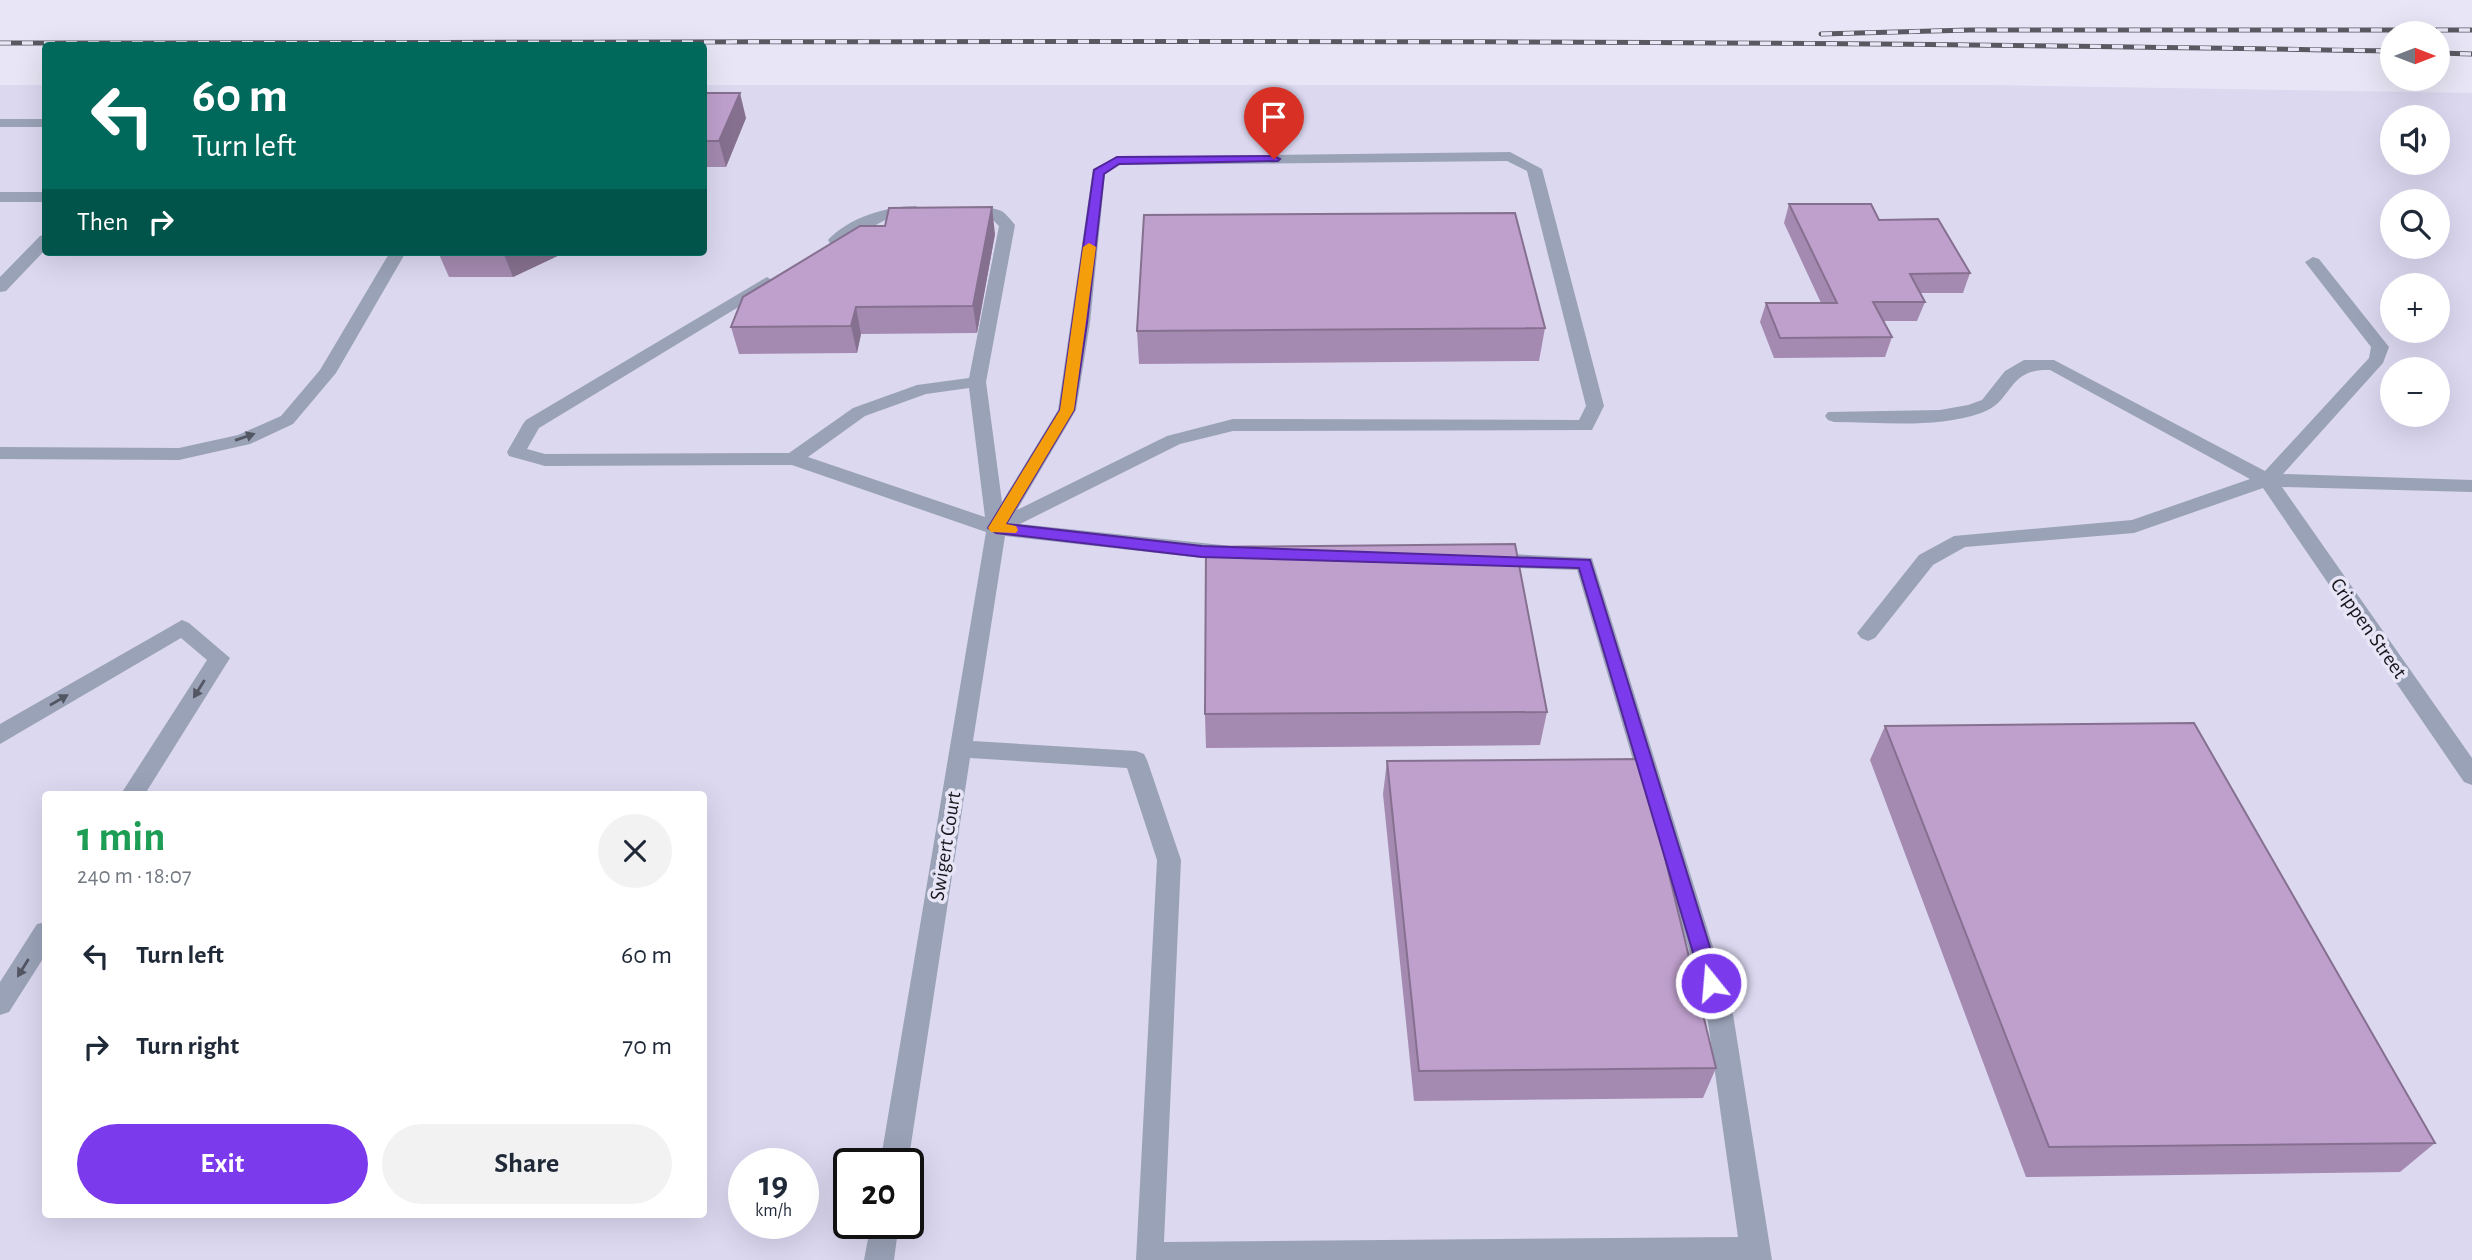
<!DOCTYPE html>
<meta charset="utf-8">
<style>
:root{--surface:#fff;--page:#f2f2f3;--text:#1f2937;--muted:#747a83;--accent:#7c3aed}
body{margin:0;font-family:"Alegreya Sans",sans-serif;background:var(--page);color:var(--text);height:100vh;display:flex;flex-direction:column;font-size:26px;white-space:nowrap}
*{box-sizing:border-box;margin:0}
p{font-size:23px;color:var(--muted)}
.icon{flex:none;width:38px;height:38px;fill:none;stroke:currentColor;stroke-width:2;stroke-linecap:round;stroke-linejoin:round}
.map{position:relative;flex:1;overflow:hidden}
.details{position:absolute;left:42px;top:791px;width:665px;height:427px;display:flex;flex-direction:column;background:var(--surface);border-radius:7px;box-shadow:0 7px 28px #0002}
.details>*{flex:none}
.top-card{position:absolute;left:42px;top:42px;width:665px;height:214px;border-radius:7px;box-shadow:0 7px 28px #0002;background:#00695c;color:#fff;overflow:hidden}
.needle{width:46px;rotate:90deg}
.controls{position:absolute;left:2380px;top:21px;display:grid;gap:14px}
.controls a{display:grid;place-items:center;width:70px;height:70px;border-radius:50%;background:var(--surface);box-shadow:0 7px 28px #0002;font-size:35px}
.speed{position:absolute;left:728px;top:1148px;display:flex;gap:14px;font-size:35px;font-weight:700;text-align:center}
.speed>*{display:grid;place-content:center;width:91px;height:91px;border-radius:50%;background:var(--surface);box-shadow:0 7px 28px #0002;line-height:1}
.speed small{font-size:18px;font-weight:400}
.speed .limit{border:4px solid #111;border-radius:10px;background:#fff;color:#111}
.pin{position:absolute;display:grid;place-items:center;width:60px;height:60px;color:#fff;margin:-72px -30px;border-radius:50% 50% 50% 0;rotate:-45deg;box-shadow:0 0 7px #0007}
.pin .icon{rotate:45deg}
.me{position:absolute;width:77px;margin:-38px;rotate:343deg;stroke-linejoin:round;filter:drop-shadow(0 0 5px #0008)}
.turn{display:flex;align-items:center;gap:24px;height:147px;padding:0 35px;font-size:32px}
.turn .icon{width:91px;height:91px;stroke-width:2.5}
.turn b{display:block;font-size:49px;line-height:60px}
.then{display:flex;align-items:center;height:66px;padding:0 35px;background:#0003;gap:14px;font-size:26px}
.round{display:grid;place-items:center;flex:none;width:74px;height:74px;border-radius:37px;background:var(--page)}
.overview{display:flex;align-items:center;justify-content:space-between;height:119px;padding:0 35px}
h1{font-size:42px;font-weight:700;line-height:52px;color:#1e9e55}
.cta{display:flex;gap:14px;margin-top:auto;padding:14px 35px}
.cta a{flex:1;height:80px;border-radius:42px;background:var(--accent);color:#fff;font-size:28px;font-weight:700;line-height:80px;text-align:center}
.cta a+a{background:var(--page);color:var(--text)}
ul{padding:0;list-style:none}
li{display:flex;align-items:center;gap:21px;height:91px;padding:0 35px}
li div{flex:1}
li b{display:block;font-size:26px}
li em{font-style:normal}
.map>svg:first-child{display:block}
.built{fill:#dbd8f0;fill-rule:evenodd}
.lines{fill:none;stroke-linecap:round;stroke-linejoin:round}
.minor{fill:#9aa2b8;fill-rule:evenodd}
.rail-casing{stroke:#5a5962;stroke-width:5}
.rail{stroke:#e8e6f6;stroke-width:3.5;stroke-dasharray:11;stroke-linecap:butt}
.wall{fill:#a48ab0}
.shaded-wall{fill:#867090}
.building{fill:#bfa0cd;stroke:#867090;stroke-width:2}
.oneway{fill:#535663}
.route{fill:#7c3aed;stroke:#51269a;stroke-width:2}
.slow{fill:#f59e0b}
.labels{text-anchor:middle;stroke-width:7;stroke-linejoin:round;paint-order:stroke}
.street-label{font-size:21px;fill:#19181e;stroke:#e8e6f6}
</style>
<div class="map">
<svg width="2472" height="1260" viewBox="0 0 2472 1260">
<rect width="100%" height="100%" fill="#e8e6f6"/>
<path class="built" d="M 0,85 L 45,85 L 46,252 L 704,252 L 704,85 L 1994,85 L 2472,93 L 2472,1260 L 0,1260 ZM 2392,117 L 2438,117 L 2438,163 L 2392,163 ZM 2392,201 L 2438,201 L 2438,247 L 2392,247 ZM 2392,285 L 2438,285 L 2438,331 L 2392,331 ZM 2392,369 L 2438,369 L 2438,415 L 2392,415 ZM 46,794 L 704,794 L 704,1214 L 46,1214 ZM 744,1164 L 803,1164 L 803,1223 L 744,1223 ZM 849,1164 L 908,1164 L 908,1223 L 849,1223 Z"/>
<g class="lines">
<path class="minor" d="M 0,119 L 46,119 L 46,127 L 0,127 Z
M 1510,152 L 1542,169 L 1604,406 L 1592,430 L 1233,431 L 1180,444 L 1020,524 L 1241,547 L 1244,552 L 1241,557 L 1202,558 L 1005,536 L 973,741 L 1136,751 L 1144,754 L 1147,760 L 1181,860 L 1164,1242 L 1738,1237 L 1706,1008 L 1577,570 L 1490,567 L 1483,565 L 1480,560 L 1483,555 L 1490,553 L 1592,558 L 1732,1008 L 1772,1260 L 1136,1260 L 1157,860 L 1127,768 L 970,758 L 908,1164 L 880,1164 L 986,532 L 792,465 L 545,466 L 509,456 L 507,452 L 523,424 L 526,420 L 767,277 L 775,282 L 773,286 L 539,428 L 527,449 L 545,454 L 789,453 L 853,408 L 917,385 L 969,378 L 999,226 L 992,219 L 965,218 L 957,213 C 965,206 993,206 1003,212 C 1007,215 1012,221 1015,225 L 986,382 L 1002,502 L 1058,410 L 1093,169 L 1117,157 ZM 1507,161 L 1527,171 L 1586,406 L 1579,420 L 1233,419 L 1167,436 L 1017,510 L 1076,410 L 1090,323 L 1105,174 L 1120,165 ZM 969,388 L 985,517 L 808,457 L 865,416 L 926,394 Z
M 0,192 L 46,192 L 46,202 L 0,202 Z
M 916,206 L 924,211 L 922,214 L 889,218 L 842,243 L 830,243 L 828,240 C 848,218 887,206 916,206 Z
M 46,234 L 46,249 L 6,291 L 0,292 L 0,277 L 40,236 Z
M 390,252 L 406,252 L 336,373 L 293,424 L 250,444 L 179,460 L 0,459 L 0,447 L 179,448 L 238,435 L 281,416 L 320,370 Z
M 2313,257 L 2319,259 L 2389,347 L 2383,363 L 2283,474 L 2472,480 L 2472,492 L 2282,487 L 2472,758 L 2472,785 L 2464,782 L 2263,488 L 2134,533 L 1965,547 L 1933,565 L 1875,638 L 1868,641 L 1861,638 L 1857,633 L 1861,628 L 1919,555 L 1954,536 L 2132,520 L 2250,479 L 2050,370 C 2006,368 2014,402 1981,413 C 1935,429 1881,422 1834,422 L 1828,420 L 1825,416 L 1828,412 L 1940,410 L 1968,405 L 1982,400 L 2005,371 L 2024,360 L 2054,360 L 2265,471 L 2369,358 L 2371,347 L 2305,262 Z
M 182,620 L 189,623 L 230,658 L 145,794 L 121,794 L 207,660 L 181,638 L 0,744 L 0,724 Z
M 46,922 L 46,954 L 9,1012 L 0,1015 L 0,982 L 37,924 Z
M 871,1223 L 899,1223 L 894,1260 L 864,1260 Z"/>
<g class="rail-casing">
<path id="rail" d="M 1821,34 L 1970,30 L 2472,30
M 0,43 C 797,43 1595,36 2392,51
M 2438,53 L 2472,54"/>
</g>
<use href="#rail" class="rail"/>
</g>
<path class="wall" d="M 704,93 L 746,118 L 726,167 L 704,167 Z
M 1789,204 L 1879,220 L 1970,273 L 1963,293 L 1920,293 L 1925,302 L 1917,321 L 1883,321 L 1892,337 L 1885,357 L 1774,358 L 1760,322 L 1766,303 L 1821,303 L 1784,223 Z
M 995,234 L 977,333 L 861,334 L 857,353 L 739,354 L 731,327 Z
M 438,252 L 566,252 L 513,277 L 449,277 Z
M 1545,328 L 1539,361 L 1139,364 L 1137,331 Z
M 1547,712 L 1540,745 L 1206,748 L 1205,714 Z
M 1885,726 L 2435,1143 L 2400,1172 L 2026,1177 L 1870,760 Z
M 1387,761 L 1716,1068 L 1703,1098 L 1414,1101 L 1383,794 Z"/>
<path class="shaded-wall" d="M 740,93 L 746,118 L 726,167 L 719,141 Z
M 992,207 L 995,234 L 977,333 L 973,306 Z
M 503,252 L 566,252 L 513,277 Z
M 856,307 L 861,334 L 857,353 L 851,326 Z"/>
<path class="building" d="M 704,93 L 740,93 L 719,141 L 704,141 Z
M 1789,204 L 1871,204 L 1879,220 L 1938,219 L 1970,273 L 1910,274 L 1925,302 L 1873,302 L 1892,337 L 1780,338 L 1766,303 L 1837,303 Z
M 992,207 L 973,306 L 856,307 L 851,326 L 731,327 L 743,297 L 860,226 L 885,226 L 889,208 Z
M 1515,213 L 1545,328 L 1137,331 L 1144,215 Z
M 1515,544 L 1547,712 L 1205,714 L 1206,547 Z
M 2194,723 L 2435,1143 L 2049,1147 L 1885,726 Z
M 1641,759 L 1716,1068 L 1419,1071 L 1387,761 Z"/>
<defs><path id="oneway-solid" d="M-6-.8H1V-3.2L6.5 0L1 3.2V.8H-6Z" transform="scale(1.75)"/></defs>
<g class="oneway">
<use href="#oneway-solid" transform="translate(245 437) rotate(-19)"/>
<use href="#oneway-solid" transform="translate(199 689) rotate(122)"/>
<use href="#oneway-solid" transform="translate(59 700) rotate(-30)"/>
<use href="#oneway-solid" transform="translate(23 968) rotate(122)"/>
</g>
<path class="route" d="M 1274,156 L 1280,159 L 1278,161 L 1119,164 L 1104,174 L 1087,323 L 1074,410 L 1006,524 L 1202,546 L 1590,560 L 1721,983 L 1718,989 L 1711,992 L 1704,989 L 1702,983 L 1579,568 L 1202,557 L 996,533 L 988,528 L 1060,410 L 1094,170 L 1117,157 Z"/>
<path class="slow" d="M 1089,243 L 1096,247 L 1074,410 L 1006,524 L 1016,526 L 1018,530 L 1016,533 L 991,532 L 988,528 L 1060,410 L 1083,247 Z"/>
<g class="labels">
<g class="street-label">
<text transform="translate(2369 628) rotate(55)" y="7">Crippen Street</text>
<text transform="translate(945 846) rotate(-81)" y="7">Swigert Court</text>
</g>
</g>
</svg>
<div class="controls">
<a><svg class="needle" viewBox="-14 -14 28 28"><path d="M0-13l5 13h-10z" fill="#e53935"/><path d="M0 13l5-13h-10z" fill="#747a83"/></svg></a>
<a><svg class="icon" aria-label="sound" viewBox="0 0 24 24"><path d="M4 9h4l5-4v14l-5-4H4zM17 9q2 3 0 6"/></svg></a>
<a><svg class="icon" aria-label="search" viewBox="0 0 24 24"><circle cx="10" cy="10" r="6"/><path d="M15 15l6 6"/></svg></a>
<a>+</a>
<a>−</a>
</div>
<div class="speed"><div>19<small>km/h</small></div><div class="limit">20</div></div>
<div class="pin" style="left:1274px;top:159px;background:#d93025"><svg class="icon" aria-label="arrive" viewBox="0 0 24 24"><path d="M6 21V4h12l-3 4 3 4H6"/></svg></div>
<svg class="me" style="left:1711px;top:983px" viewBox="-20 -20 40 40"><circle r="17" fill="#7c3aed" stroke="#fff" stroke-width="3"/><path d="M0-11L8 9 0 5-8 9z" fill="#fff"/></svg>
<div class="top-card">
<div class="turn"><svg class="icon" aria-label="left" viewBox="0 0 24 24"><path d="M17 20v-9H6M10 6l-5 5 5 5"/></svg><div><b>60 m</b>Turn left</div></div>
<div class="then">Then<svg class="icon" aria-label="right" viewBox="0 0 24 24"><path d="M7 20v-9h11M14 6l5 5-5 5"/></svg></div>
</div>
<section class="details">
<div class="overview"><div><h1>1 min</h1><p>240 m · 18:07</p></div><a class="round"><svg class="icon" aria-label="close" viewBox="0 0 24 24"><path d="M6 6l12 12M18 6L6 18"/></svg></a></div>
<ul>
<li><svg class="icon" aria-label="left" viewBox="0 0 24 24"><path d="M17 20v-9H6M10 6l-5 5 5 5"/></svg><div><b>Turn left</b></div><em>60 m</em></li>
<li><svg class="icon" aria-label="right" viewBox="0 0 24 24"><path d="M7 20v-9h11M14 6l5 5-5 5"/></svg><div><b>Turn right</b></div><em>70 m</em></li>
</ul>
<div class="cta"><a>Exit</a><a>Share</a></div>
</section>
</div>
